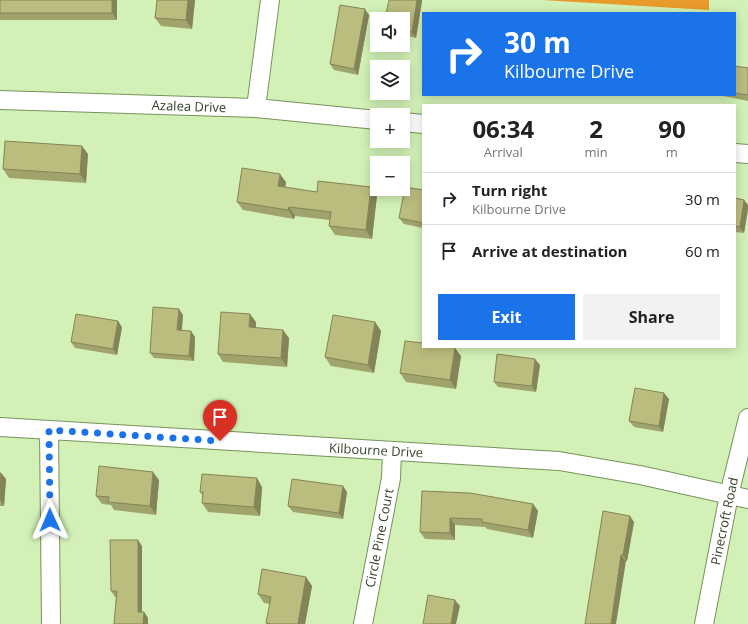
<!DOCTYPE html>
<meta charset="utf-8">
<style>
:root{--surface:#fff;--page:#f2f2f2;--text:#222;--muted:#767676;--line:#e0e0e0;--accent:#1a73e8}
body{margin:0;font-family:"Open Sans",sans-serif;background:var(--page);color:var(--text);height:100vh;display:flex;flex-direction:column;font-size:15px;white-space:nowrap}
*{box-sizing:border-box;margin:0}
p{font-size:13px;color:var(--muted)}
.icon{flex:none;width:22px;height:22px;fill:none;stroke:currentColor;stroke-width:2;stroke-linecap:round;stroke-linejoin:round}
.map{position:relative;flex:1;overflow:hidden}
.panel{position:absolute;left:422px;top:104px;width:314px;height:244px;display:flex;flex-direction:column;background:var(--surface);border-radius:0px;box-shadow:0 2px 10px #0003}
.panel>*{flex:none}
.guide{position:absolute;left:422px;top:12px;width:314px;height:84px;border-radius:0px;box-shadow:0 2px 10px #0003;background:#1a73e8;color:#fff;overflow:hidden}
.controls{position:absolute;left:370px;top:12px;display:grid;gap:8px}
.controls a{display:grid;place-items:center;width:40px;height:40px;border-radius:0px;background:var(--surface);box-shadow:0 2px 10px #0003;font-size:20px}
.pin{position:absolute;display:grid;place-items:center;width:34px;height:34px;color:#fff;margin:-41px -17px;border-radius:50% 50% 50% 0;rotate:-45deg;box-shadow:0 0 4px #0007}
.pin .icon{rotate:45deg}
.me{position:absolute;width:44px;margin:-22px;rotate:359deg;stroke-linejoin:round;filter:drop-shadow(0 0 3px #0008)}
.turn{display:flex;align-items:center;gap:14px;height:84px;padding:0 16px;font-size:18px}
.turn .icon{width:52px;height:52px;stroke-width:2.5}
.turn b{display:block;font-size:28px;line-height:34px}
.eta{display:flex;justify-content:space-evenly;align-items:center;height:68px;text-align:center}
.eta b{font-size:24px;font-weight:700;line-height:28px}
.cta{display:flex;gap:8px;margin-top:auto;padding:8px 16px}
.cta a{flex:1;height:46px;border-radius:0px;background:var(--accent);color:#fff;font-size:16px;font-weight:700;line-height:46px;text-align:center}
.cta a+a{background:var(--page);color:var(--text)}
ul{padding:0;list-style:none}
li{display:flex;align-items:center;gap:12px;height:52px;padding:0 16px;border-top:1px solid var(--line)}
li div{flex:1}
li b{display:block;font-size:15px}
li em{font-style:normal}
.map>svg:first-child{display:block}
.forest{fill:#e89a2a}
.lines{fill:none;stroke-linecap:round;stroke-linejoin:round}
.minor-casing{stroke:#77925c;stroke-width:20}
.minor{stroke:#fff;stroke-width:18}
.wall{fill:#a1a36c}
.shaded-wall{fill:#838458}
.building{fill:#bbbd7e;stroke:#838458}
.route{stroke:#1a73e8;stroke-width:7;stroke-dasharray:0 12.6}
.labels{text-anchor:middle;stroke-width:4;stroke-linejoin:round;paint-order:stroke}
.street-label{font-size:13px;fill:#36422a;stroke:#fff}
</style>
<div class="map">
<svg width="748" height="624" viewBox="0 0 748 624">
<rect width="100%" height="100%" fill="#d3f1b6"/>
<path class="forest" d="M 542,0 L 709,0 L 709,10 Z"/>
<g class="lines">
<g class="minor-casing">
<path id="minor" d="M 0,100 L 256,108 L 377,120
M 256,108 L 270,0
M 403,122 L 423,124
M 735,153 L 748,154
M 0,427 L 559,461 L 640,475 L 748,499
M 49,430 L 51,624
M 363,624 L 391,478 L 392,452
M 704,624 L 729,495 L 748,418"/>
</g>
<use href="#minor" class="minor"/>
</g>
<path class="wall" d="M 0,0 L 117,0 L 117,20 L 0,20 Z
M 157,0 L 195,0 L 192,29 L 161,26 L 155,18 Z
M 389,0 L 422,0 L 422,1 L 416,38 L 403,35 L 403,19 Z
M 369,15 L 358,75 L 334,70 L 330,64 Z
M 735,66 L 748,68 L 748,101 L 718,95 L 735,95 Z
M 88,154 L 86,183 L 9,178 L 3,169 Z
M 286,182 L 285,188 L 317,192 L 377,195 L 372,239 L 335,235 L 329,226 L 330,220 L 295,216 L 294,219 L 243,210 L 237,202 Z
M 423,190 L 423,228 L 404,224 L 399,218 Z
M 735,198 L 744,200 L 748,205 L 748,209 L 744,233 L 735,232 Z
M 183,315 L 182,330 L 195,337 L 194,361 L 154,358 L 150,353 Z
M 256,322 L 256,328 L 289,338 L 287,367 L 223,362 L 218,354 Z
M 375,322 L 381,331 L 374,373 L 331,366 L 325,357 Z
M 122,327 L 117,355 L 75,348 L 71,342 Z
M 461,356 L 456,389 L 406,382 L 400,373 Z
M 540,365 L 536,392 L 498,387 L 494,382 Z
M 669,399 L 663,432 L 634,427 L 629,421 Z
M 0,473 L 1,473 L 6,479 L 4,506 L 0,506 Z
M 159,480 L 156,515 L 114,510 L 111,505 L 102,504 L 96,496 Z
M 262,487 L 260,516 L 208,512 L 202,503 L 203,496 L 200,492 Z
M 422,491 L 533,504 L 538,511 L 533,538 L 487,529 L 485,527 L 455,525 L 455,540 L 425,539 L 420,532 Z
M 347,492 L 343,519 L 293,512 L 288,506 Z
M 634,522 L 627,561 L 626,561 L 585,624 Z
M 142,546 L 142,612 L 144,612 L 148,618 L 148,624 L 114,624 L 116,597 L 115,597 L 111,591 Z
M 306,577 L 312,586 L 305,624 L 267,624 L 266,623 L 270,604 L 264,603 L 258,594 Z"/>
<path class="shaded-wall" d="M 112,0 L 117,0 L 117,20 L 112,13 Z
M 188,0 L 195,0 L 192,29 L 186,20 Z
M 417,0 L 422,0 L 422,1 L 416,38 L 412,32 Z
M 365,9 L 369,15 L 358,75 L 354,69 Z
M 82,146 L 88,154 L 86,183 L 80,174 Z
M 280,174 L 286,182 L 284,195 L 278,186 Z
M 371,187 L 377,195 L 372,239 L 366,230 Z
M 744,200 L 748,205 L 748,209 L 744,233 L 740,227 Z
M 289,207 L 295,216 L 294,219 L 288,210 Z
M 179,309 L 183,315 L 181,336 L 177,330 Z
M 250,314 L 256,322 L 255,336 L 249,327 Z
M 118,321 L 122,327 L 117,355 L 113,349 Z
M 375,322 L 381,331 L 374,373 L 368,365 Z
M 283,330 L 289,338 L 287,367 L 281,358 Z
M 191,331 L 195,337 L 194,361 L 189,356 Z
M 455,348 L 461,356 L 456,389 L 450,380 Z
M 535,359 L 540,365 L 536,392 L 532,386 Z
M 664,393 L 669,399 L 663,432 L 659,426 Z
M 153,472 L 159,480 L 156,515 L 150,506 Z
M 1,473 L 6,479 L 4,506 L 0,500 Z
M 257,478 L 262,487 L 260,516 L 254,507 Z
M 343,486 L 347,492 L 343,519 L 339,513 Z
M 533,504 L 538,511 L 533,538 L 528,530 Z
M 630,516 L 634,522 L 627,561 L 623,555 Z
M 450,518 L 455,525 L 455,540 L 450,533 Z
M 138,540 L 142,546 L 142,618 L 138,612 Z
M 621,555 L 626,561 L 616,624 L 611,624 Z
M 306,577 L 312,586 L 305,624 L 298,624 Z
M 455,600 L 460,606 L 456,624 L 451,624 Z
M 144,612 L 148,618 L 148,624 L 143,624 Z"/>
<path class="building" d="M 0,0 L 112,0 L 112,13 L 0,13 Z
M 157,0 L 188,0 L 186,20 L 155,18 Z
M 389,0 L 417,0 L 412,32 L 403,30 L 403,19 L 385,19 Z
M 340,5 L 365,9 L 354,69 L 330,64 Z
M 735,66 L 748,68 L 748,95 L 735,93 Z
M 5,141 L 82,146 L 80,174 L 3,169 Z
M 242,168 L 280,174 L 278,186 L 317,192 L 318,181 L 371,187 L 366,230 L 329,226 L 331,212 L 289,207 L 288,210 L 237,202 Z
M 405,187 L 423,190 L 423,223 L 399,218 Z
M 735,198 L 744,200 L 740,227 L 735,226 Z
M 153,307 L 179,309 L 177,330 L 191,331 L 189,356 L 150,353 Z
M 221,312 L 250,314 L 249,327 L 283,330 L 281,358 L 218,354 Z
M 76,314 L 118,321 L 113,349 L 71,342 Z
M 333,315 L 375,322 L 368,365 L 325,357 Z
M 405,341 L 423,343 L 423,347 L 449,347 L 455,348 L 450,380 L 400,373 Z
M 497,354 L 535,359 L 532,386 L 494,382 Z
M 635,388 L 664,393 L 659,426 L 629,421 Z
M 99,466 L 153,472 L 150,506 L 108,502 L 109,497 L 96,496 Z
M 0,473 L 1,473 L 0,496 Z
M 202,474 L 257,478 L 254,507 L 202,503 L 203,492 L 200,492 Z
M 292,479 L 343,486 L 339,513 L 288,506 Z
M 422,491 L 470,493 L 533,504 L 528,530 L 482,522 L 482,519 L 450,518 L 450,533 L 420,532 Z
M 603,511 L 630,516 L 623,555 L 621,555 L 611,624 L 585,624 Z
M 110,540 L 138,540 L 138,612 L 144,612 L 143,624 L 114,624 L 117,591 L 111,591 Z
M 262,569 L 306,577 L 298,624 L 271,624 L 266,623 L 271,597 L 258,594 Z
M 428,595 L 455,600 L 451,624 L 423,624 Z"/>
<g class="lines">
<path class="route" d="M 50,520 L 49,430 L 220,441"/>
</g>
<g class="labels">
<g class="street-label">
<text transform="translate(189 106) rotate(2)" y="5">Azalea Drive</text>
<text transform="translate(376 450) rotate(3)" y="5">Kilbourne Drive</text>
<text transform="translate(724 521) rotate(-78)" y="5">Pinecroft Road</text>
<text transform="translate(379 538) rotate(-79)" y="5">Circle Pine Court</text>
</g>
</g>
</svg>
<div class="controls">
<a><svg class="icon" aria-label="sound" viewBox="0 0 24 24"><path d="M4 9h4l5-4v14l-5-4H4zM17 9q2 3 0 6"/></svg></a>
<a><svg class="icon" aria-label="layers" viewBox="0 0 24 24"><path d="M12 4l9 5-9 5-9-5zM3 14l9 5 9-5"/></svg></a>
<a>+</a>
<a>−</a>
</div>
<div class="pin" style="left:220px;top:441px;background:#d93025"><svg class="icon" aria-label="arrive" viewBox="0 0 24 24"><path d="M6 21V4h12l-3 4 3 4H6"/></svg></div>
<svg class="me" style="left:50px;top:520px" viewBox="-20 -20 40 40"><path d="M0-17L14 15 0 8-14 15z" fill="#1a73e8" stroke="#fff" stroke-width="4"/></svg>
<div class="guide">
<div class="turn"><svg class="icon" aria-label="right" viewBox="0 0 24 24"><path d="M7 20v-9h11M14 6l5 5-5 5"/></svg><div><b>30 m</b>Kilbourne Drive</div></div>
</div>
<section class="panel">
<div class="eta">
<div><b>06:34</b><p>Arrival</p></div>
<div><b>2</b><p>min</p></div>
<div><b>90</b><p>m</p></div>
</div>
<ul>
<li><svg class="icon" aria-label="right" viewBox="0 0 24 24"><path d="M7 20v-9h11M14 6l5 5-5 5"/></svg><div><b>Turn right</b><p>Kilbourne Drive</p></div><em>30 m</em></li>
<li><svg class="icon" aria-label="arrive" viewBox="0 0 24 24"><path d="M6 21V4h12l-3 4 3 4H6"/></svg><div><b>Arrive at destination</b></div><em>60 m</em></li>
</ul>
<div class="cta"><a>Exit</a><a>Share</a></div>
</section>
</div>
